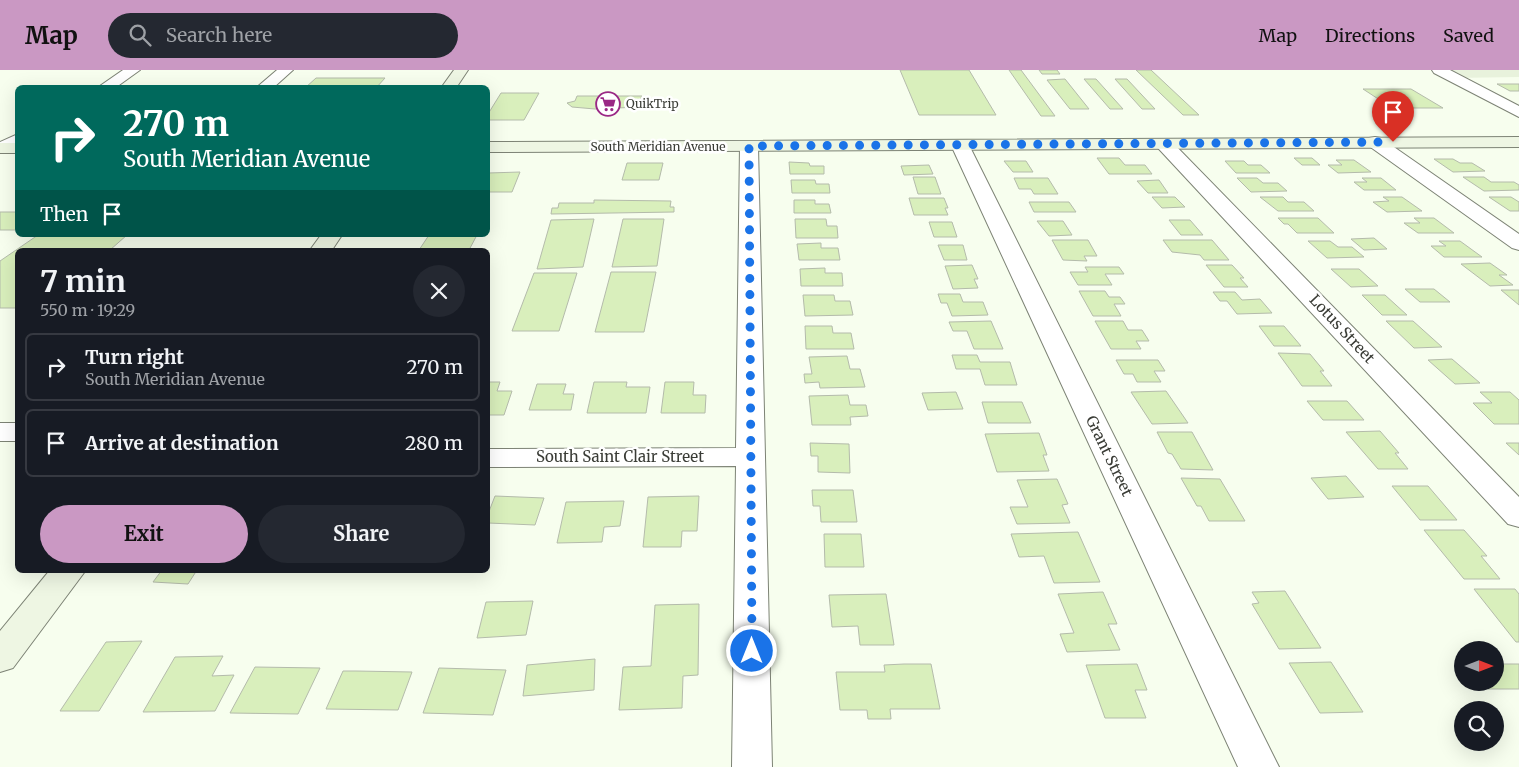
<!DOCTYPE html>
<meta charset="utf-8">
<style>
:root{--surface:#171b24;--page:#242831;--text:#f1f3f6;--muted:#9ea1a6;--line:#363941;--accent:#ca98c3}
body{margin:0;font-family:Merriweather,serif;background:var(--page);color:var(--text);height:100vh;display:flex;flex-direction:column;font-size:19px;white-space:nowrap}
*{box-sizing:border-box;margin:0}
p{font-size:16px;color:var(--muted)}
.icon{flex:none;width:28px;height:28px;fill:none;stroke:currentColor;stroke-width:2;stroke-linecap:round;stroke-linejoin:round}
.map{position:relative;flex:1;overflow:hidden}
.details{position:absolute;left:15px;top:178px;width:475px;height:325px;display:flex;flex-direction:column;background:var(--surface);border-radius:8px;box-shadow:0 5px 20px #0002}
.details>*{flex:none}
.banner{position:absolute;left:15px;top:15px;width:475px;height:152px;border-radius:8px;box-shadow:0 5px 20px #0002;background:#00695c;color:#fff;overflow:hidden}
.needle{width:32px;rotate:90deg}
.tools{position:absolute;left:1454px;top:571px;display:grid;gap:10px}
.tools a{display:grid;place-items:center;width:50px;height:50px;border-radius:50%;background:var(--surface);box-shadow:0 5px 20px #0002;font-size:25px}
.pin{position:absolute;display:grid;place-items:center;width:42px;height:42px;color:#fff;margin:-51px -21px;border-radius:50% 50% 50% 0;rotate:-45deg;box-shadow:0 0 5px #0007}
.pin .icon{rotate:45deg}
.me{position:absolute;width:55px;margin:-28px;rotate:0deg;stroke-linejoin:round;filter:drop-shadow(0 0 4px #0008)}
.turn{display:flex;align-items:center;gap:18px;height:105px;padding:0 25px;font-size:22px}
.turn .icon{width:65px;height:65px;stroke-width:2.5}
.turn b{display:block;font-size:35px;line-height:42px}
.then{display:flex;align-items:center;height:48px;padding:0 25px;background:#0003;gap:10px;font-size:19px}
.round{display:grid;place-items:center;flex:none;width:52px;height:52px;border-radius:26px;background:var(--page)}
.headline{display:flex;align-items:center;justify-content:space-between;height:85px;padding:0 25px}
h1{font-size:30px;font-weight:700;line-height:38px}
.button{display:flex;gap:10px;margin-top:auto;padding:10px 25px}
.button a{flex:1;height:58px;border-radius:30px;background:var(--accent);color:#111;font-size:20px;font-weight:700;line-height:58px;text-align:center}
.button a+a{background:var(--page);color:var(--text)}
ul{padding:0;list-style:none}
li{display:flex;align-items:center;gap:15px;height:68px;margin:0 10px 8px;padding:0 15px;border:2px solid var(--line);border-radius:8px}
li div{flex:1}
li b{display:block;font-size:19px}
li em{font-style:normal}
header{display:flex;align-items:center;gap:30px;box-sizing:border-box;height:70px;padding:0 25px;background:var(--accent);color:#111}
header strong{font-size:24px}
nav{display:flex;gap:28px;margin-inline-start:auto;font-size:18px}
.search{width:350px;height:45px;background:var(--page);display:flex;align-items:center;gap:12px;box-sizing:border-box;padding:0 18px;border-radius:28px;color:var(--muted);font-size:19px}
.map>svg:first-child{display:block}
.built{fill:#e8f2dc}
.building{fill:#d9efbc;stroke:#b4bbab}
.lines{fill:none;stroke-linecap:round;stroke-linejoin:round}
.minor-casing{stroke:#7d8375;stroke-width:2}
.secondary-casing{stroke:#7d8375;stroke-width:2}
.minor{fill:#fff;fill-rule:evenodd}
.secondary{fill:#eef6e3;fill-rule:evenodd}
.route{stroke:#1a73e8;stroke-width:9;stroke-dasharray:0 16.2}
.labels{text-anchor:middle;stroke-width:5;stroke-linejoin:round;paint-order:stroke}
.far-poi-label{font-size:12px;fill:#3a3c36;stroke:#fff;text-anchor:start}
.far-street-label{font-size:12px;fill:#3a3c36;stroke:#fff}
.street-label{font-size:15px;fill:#3a3c36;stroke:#fff}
</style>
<header>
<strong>Map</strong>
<div class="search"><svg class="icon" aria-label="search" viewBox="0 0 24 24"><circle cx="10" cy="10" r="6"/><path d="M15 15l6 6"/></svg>Search here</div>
<nav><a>Map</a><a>Directions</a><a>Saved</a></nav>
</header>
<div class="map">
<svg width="1519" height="697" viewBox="0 0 1519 697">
<rect width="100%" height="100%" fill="#f7feee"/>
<path class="built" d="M 1439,0 L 1519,0 L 1519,7 L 1454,8 Z"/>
<path class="building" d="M 900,0 L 969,0 L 996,45 L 919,45 Z
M 1009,0 L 1021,0 L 1055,46 L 1041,46 Z
M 1039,0 L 1057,0 L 1060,4 L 1042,4 Z
M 1136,0 L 1151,0 L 1199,45 L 1183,45 Z
M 316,8 L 385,8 L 376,18 L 305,18 Z
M 1065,9 L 1089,39 L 1070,39 L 1047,10 Z
M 1084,9 L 1096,9 L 1123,39 L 1110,39 Z
M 1115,9 L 1127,9 L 1155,39 L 1142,39 Z
M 1497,14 L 1519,14 L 1519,21 L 1510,21 Z
M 1363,19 L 1411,19 L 1443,38 L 1392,38 Z
M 501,23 L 539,23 L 524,50 L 488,50 L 488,44 Z
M 577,26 L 642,26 L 640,30 L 647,33 L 639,37 L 595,39 L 572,37 L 567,33 L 575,31 Z
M 1097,88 L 1119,88 L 1125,95 L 1145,95 L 1152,104 L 1109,104 Z
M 1294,88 L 1312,88 L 1320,95 L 1302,95 Z
M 1434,89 L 1453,89 L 1460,93 L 1472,93 L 1485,101 L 1453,102 Z
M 1336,90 L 1354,90 L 1371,102 L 1338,103 L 1328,95 L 1342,95 Z
M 1004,91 L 1026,91 L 1033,102 L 1013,102 Z
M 1225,91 L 1244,91 L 1248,95 L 1261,95 L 1270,103 L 1236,103 Z
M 789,92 L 809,93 L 810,96 L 824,96 L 824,104 L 790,104 Z
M 627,93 L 663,93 L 659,110 L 622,110 Z
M 929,95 L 933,104 L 904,105 L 901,96 Z
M 520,102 L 512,122 L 488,122 L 488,103 Z
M 913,107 L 935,107 L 941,124 L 918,124 Z
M 1463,107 L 1484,107 L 1491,112 L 1514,112 L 1519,115 L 1519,120 L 1484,121 Z
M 1014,108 L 1048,108 L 1058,124 L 1034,124 L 1031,119 L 1019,119 Z
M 1237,108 L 1257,108 L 1263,113 L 1278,113 L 1287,121 L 1251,122 Z
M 1362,108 L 1381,108 L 1396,120 L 1364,120 L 1354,112 L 1367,112 Z
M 791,110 L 815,110 L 816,114 L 829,114 L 830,123 L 792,123 Z
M 1159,110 L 1168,123 L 1148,123 L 1137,111 Z
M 1152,127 L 1175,127 L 1185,137 L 1162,138 Z
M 1260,127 L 1283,127 L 1288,132 L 1304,132 L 1314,141 L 1278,141 Z
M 1383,127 L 1402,127 L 1422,141 L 1387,142 L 1373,132 L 1389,131 Z
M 1489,127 L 1511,127 L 1519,132 L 1519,141 L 1510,141 Z
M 909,128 L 944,128 L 948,138 L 945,138 L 948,145 L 914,145 Z
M 594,130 L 671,131 L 670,137 L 674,137 L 674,142 L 551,144 L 552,138 L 558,138 L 559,133 L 594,133 Z
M 794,130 L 815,130 L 815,134 L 829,134 L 831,143 L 794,143 Z
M 1029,132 L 1069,132 L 1076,142 L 1034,142 Z
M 0,142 L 18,142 L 18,160 L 0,160 Z
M 1278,148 L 1318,148 L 1334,163 L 1297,163 L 1288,154 L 1284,154 Z
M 1414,148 L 1434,148 L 1454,163 L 1418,163 L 1404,153 L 1420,153 Z
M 594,149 L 583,197 L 537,199 L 551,150 Z
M 623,149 L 664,149 L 657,196 L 612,197 Z
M 795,149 L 826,149 L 827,156 L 837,156 L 838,168 L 796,168 Z
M 1169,150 L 1190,150 L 1203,165 L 1181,165 Z
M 1037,151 L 1063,151 L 1072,165 L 1049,166 Z
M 929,152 L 952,152 L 957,167 L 934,167 Z
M 38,165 L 127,165 L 110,180 L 18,180 L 18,238 L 0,238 L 0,191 Z
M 429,165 L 477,165 L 469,180 L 419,180 Z
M 1374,168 L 1387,179 L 1364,180 L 1351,169 Z
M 1052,170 L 1088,170 L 1097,186 L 1084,186 L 1087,191 L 1063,190 Z
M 1163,170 L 1212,170 L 1229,190 L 1204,190 L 1200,185 L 1172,182 Z
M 1308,171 L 1330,171 L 1338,177 L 1352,177 L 1364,187 L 1327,188 Z
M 1439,171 L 1460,171 L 1482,187 L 1444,187 L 1431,176 L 1446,176 Z
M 821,173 L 821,178 L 838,178 L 840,190 L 799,190 L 797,174 Z
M 938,175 L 963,175 L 967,190 L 944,190 Z
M 1490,193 L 1507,205 L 1499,205 L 1513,215 L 1490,216 L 1461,194 Z
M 972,195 L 978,209 L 974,209 L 978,218 L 953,219 L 945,196 Z
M 1206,195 L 1232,195 L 1244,208 L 1240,208 L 1248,217 L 1224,217 Z
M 1085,197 L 1119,197 L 1124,204 L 1105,204 L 1112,215 L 1078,215 L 1070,202 L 1088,202 Z
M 825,198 L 825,203 L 842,203 L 843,216 L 801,216 L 800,199 Z
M 1331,199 L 1359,199 L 1378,216 L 1351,217 Z
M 611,202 L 656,202 L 644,262 L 595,262 Z
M 534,203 L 577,203 L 559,261 L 512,261 Z
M 1405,219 L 1434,219 L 1450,232 L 1420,232 Z
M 1501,220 L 1519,220 L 1519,235 Z
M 1079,221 L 1105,221 L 1109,227 L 1120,227 L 1125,234 L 1114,234 L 1121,246 L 1093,246 Z
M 1213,222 L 1235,222 L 1242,230 L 1260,229 L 1272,243 L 1237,244 L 1227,231 L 1220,231 Z
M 938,224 L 960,224 L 963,232 L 983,232 L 988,245 L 952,246 L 947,233 L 941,233 Z
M 803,225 L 834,225 L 835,231 L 850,231 L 853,245 L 805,246 Z
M 1362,225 L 1385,225 L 1407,245 L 1382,245 Z
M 991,251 L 1003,279 L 974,279 L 967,261 L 953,261 L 949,252 Z
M 1095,251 L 1123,251 L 1128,260 L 1142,260 L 1149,271 L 1136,271 L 1141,279 L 1111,279 Z
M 1386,251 L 1413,251 L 1442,277 L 1414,278 Z
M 805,256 L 832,256 L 833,263 L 851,263 L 854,279 L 806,279 Z
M 1259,256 L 1284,256 L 1301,276 L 1274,276 Z
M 1278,283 L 1310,284 L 1324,301 L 1320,301 L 1332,316 L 1302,316 Z
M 952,285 L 977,285 L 980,292 L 1010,292 L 1017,315 L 985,315 L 980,299 L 956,299 Z
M 847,286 L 850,299 L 860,299 L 865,317 L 820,318 L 819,312 L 805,313 L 804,304 L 812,304 L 809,287 Z
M 1452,289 L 1480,313 L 1455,314 L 1428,290 Z
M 1116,290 L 1158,290 L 1165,301 L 1154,301 L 1161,312 L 1137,312 L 1133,304 L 1124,304 Z
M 488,312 L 500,312 L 497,321 L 512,321 L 504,345 L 488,345 Z
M 594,312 L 627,312 L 626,317 L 650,317 L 646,343 L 587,343 Z
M 665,312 L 694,312 L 693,325 L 706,325 L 705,343 L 661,343 Z
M 537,314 L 566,314 L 563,324 L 574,324 L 571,340 L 529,340 Z
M 1166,321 L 1188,353 L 1152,354 L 1131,322 Z
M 956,322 L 963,339 L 928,340 L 922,323 Z
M 1480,322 L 1510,322 L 1519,330 L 1519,354 L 1494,354 L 1473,333 L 1492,333 Z
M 848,325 L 850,335 L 866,335 L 868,346 L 850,347 L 851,355 L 812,355 L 809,326 Z
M 1307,331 L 1347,331 L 1364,350 L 1323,350 Z
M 982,332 L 1022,332 L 1031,353 L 988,353 Z
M 1380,361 L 1399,383 L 1395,383 L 1408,399 L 1378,399 L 1346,362 Z
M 1157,362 L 1192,362 L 1213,400 L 1181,399 L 1172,384 L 1168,383 Z
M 1039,363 L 1047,385 L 1043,385 L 1049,401 L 997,402 L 985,364 Z
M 810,373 L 849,374 L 850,403 L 818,402 L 818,386 L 811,386 Z
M 1506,373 L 1519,373 L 1519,385 Z
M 1346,406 L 1364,427 L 1328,429 L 1311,408 Z
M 1181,408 L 1220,409 L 1245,451 L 1209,451 L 1201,436 L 1197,436 Z
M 1057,409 L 1068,434 L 1062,435 L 1070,453 L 1017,454 L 1010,437 L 1028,437 L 1017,410 Z
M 1392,416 L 1428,416 L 1457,450 L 1420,450 Z
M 812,420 L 853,420 L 857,452 L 821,452 L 820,436 L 813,436 Z
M 495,426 L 544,428 L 535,455 L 488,453 L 488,444 Z
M 699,426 L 697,461 L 682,461 L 681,477 L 643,477 L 648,427 Z
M 624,431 L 620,456 L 604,457 L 602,472 L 557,473 L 566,432 Z
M 1424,460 L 1464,460 L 1487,486 L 1481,486 L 1500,509 L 1464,509 Z
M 1078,462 L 1100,512 L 1054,513 L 1044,486 L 1019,487 L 1011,464 Z
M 824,464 L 861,464 L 864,497 L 825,497 Z
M 162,500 L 197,500 L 188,514 L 153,512 Z
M 1474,519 L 1515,519 L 1519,524 L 1519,572 L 1516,572 Z
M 1285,521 L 1321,578 L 1279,579 L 1252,534 L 1259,533 L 1252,522 Z
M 1103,522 L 1117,554 L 1108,554 L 1120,580 L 1067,582 L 1060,564 L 1074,563 L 1058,524 Z
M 886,524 L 894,575 L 860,575 L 858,556 L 832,557 L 829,525 Z
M 533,531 L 526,565 L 477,568 L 486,532 Z
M 699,534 L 698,605 L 683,606 L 682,638 L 619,640 L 623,597 L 651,596 L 655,535 Z
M 142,571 L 99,641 L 60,641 L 106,572 Z
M 223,586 L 212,606 L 234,605 L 215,641 L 143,642 L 175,587 Z
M 595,589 L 594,620 L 523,626 L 527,595 Z
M 1331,592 L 1363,642 L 1320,643 L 1289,593 Z
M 904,594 L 931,594 L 940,639 L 890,639 L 891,649 L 868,649 L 867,640 L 840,640 L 836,602 L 885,602 L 884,595 Z
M 1137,594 L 1147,620 L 1135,620 L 1146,648 L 1105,648 L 1086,595 Z
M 1495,594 L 1519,594 L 1519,619 L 1488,619 L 1483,612 L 1495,612 Z
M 255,597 L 320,598 L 298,644 L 230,643 Z
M 439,598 L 506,600 L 493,645 L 423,643 Z
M 343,601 L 356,601 L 412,602 L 398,640 L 326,639 Z"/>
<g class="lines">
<g class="minor-casing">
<path id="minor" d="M 123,0 L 140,0 L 115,18 L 97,18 Z
M 277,0 L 293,0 L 273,18 L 256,18 Z
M 1432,0 L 1450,0 L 1519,36 L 1519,47 L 1434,3 Z
M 18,64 L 18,76 L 8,82 L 0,83 L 0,72 Z
M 1375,67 L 1381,68 L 1519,164 L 1519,180 L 1512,178 L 1369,76 L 1367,72 L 1369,68 Z
M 1164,69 L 1170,70 L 1519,427 L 1519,457 L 1508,454 L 1158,78 L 1156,74 L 1158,70 Z
M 960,70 L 966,71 L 969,75 L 1279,697 L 1238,697 L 951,75 L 954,71 Z
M 749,71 L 755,72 L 758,76 L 772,697 L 732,697 L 736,396 L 488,397 L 488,379 L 736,378 L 740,76 L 743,72 Z
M 0,353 L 18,353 L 18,371 L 0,371 Z"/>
</g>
<g class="secondary-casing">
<path id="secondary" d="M 454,0 L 468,0 L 456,18 L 441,18 Z
M 1519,67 L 1519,77 L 488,82 L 488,72 Z
M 0,73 L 18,73 L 18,83 L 0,83 Z
M 321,165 L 342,165 L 332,180 L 310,180 Z
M 50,500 L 86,500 L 13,598 L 0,602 L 0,561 Z"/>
</g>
<use href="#minor" class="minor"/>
<use href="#secondary" class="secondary"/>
</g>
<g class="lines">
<path class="route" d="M 752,581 L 749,76 L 1393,72"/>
</g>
<defs>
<g id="supermarket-ring" transform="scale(1.25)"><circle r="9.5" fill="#fff" stroke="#9a2885" stroke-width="1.5"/><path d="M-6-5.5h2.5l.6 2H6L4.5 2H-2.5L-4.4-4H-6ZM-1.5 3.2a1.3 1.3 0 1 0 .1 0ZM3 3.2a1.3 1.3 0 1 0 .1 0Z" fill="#9a2885"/></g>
</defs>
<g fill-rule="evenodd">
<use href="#supermarket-ring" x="608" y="34"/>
</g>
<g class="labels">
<g class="far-poi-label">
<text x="626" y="38">QuikTrip</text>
</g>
<g class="far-street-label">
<text x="658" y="81">South Meridian Avenue</text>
</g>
<g class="street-label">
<text transform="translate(1342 259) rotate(47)" y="5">Lotus Street</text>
<text transform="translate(1109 386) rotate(64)" y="5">Grant Street</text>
<text x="620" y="392">South Saint Clair Street</text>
</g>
</g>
</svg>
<div class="tools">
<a><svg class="needle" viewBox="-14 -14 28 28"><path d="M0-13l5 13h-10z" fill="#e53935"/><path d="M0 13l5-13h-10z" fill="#9ea1a6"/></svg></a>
<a><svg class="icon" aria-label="search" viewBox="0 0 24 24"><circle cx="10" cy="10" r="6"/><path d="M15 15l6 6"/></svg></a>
</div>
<div class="pin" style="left:1393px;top:72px;background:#d93025"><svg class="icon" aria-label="arrive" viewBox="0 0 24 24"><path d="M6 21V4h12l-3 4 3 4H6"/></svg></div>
<svg class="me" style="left:752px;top:581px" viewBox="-20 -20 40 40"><circle r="17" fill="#1a73e8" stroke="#fff" stroke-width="3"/><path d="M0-11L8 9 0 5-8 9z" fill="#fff"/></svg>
<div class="banner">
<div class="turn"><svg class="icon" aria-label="right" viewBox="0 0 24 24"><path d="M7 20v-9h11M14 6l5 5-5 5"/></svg><div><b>270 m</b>South Meridian Avenue</div></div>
<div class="then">Then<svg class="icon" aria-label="arrive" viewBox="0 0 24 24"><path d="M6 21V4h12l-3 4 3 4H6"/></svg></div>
</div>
<section class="details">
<div class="headline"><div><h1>7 min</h1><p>550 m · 19:29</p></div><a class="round"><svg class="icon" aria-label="close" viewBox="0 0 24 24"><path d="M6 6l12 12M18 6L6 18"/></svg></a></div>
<ul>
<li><svg class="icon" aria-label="right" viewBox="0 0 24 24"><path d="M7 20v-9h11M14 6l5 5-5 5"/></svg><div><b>Turn right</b><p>South Meridian Avenue</p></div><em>270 m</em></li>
<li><svg class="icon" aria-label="arrive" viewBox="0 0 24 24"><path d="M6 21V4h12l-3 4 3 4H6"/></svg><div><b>Arrive at destination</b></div><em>280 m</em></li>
</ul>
<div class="button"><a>Exit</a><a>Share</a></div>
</section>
</div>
